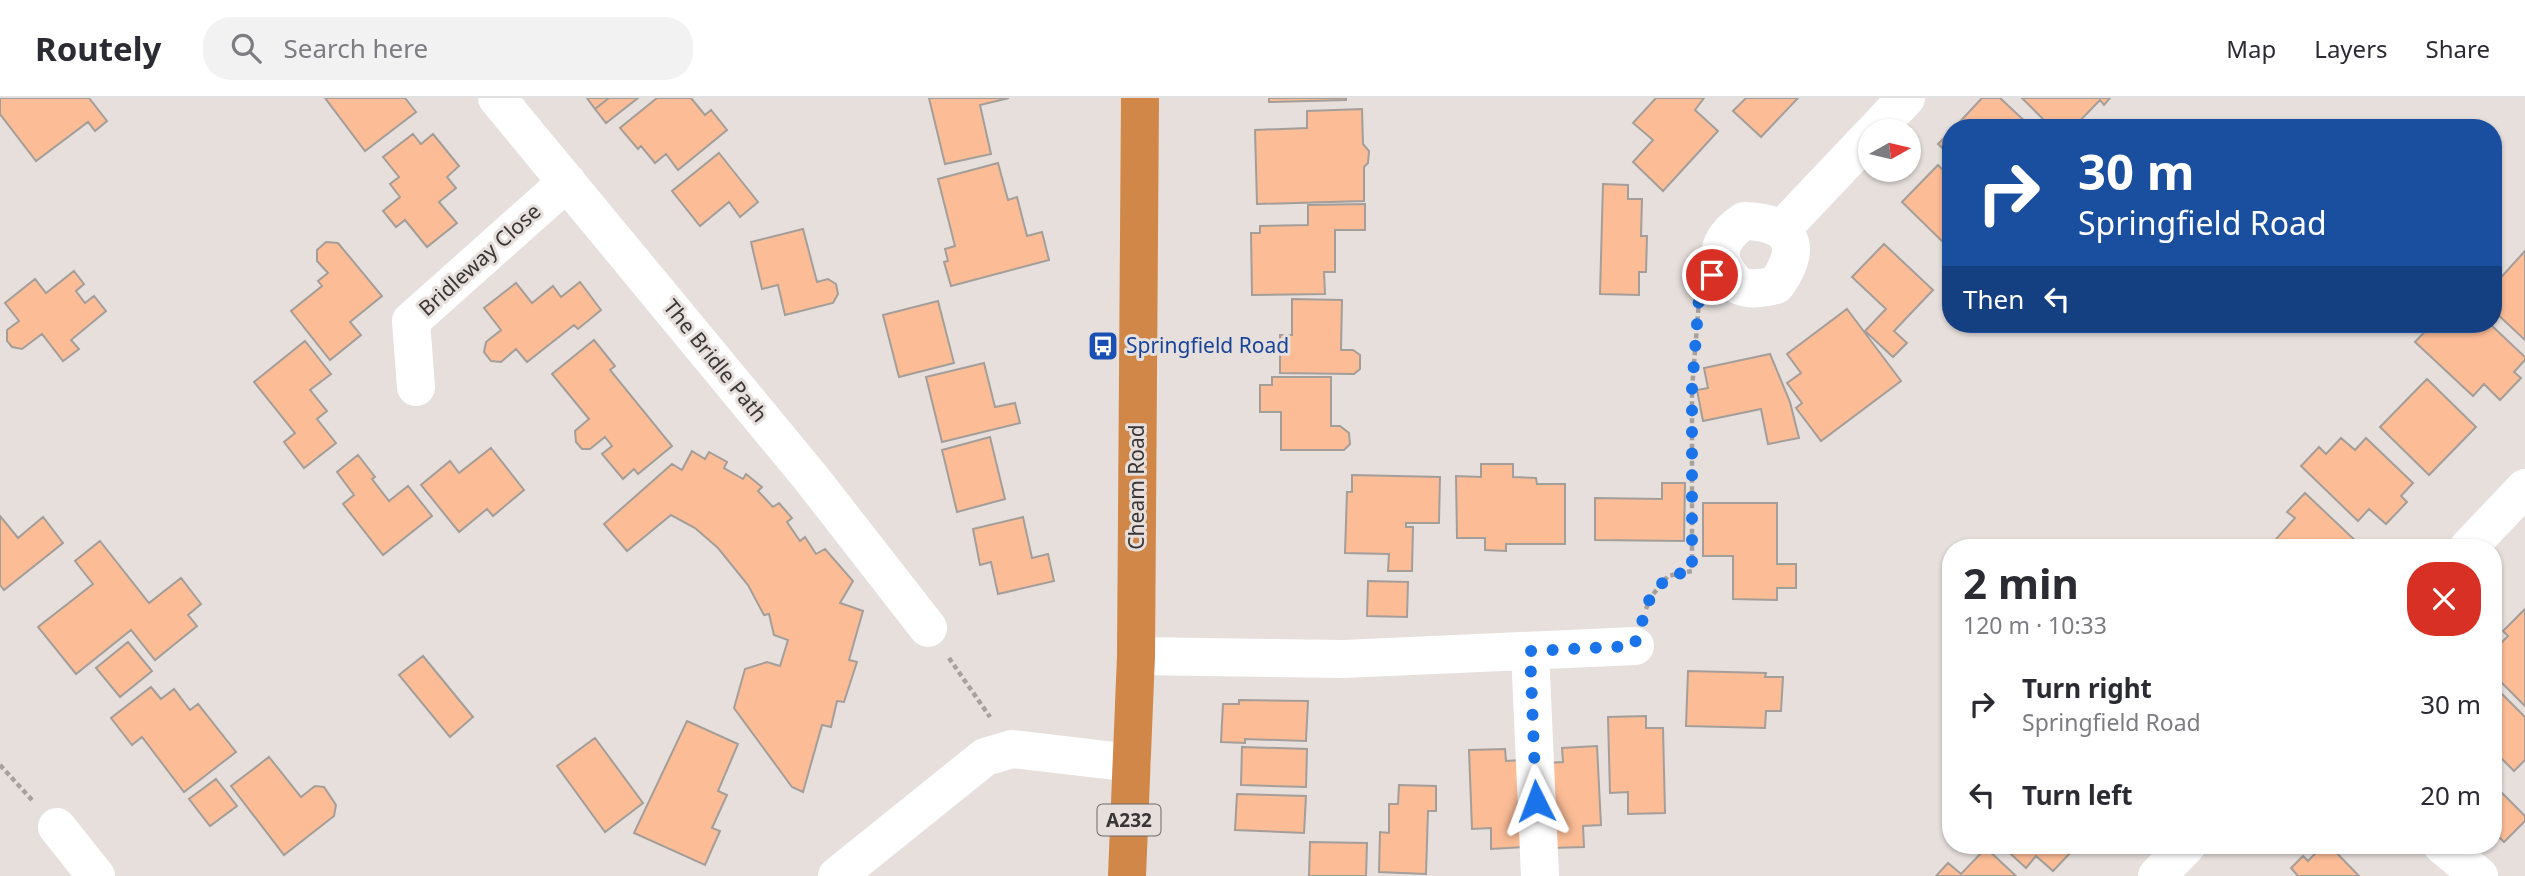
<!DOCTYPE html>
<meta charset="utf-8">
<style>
:root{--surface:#fff;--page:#f2f2f3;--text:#2b2b33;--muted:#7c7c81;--line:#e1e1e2}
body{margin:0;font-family:"Noto Sans",sans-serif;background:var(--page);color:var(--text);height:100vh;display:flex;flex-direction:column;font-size:26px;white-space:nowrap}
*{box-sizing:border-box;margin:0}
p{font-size:23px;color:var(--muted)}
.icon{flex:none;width:38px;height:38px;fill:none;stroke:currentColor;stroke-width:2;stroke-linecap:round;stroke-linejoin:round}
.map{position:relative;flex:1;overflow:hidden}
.panel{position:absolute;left:1942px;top:441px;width:560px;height:315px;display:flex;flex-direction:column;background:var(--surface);border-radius:28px;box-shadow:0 2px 5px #0004}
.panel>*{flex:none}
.top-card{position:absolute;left:1942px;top:21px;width:560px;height:214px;border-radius:28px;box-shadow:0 2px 5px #0004;background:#1a4fa0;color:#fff;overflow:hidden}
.needle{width:46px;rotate:82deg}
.fabs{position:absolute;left:1858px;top:21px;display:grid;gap:14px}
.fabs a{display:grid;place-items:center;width:63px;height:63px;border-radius:50%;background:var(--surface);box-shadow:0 2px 5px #0004;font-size:35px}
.pin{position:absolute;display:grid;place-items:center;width:60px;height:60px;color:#fff;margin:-30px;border:4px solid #fff;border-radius:50%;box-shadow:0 2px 7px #0007}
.me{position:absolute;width:77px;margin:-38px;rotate:357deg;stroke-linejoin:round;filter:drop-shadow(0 0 5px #0008)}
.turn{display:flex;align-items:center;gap:24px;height:147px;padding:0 21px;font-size:32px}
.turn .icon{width:91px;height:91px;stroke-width:2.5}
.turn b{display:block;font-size:49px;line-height:60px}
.then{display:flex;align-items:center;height:66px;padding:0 21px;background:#0003;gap:14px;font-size:26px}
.round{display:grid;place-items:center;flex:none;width:74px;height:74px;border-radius:28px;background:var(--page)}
.head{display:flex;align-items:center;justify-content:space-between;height:119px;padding:0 21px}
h1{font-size:42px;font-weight:700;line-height:52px}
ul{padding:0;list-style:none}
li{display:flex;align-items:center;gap:21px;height:91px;padding:0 21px}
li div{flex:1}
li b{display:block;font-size:26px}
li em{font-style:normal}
header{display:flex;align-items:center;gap:42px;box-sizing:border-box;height:98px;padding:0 35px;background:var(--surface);border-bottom:2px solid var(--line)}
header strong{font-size:33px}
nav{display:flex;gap:38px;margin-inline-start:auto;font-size:24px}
.search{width:490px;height:63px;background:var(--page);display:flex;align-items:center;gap:18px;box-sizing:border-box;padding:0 24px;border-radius:28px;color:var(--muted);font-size:26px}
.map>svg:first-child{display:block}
.building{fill:#fbbc96;stroke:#a49e9a;stroke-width:2}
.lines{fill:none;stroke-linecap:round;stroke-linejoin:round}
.path{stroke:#a6a09e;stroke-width:4.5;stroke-dasharray:5 3.5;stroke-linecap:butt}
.minor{stroke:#fff;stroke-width:38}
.highway{stroke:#d18747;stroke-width:38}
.route{stroke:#1a73e8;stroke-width:12;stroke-dasharray:0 21.6}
.labels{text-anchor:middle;stroke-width:6;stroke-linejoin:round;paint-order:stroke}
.shield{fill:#e6dfdc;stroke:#6d6967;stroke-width:2}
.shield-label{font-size:19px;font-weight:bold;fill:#393635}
.street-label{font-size:21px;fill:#393635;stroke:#e6dfdc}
.transit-label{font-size:21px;fill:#164399;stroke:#e6dfdc;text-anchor:start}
</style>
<header>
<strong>Routely</strong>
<div class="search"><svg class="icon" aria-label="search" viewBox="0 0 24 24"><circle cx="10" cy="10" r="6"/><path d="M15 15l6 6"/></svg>Search here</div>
<nav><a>Map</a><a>Layers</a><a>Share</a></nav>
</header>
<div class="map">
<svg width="2525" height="778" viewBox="0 0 2525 778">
<rect width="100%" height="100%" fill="#e6dfdc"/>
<path class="building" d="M 0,0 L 89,0 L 107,23 L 95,33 L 88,24 L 36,63 L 0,16 Z
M 325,0 L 405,0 L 416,14 L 365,53 Z
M 587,0 L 609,0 L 595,11 Z
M 609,0 L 638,0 L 606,25 L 595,11 Z
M 657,0 L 691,0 L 705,17 L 711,12 L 727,32 L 678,72 L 666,56 L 655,65 L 641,48 L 638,51 L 620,30 Z
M 929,0 L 1009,0 L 980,7 L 991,56 L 945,66 Z
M 1269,0 L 1346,0 L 1346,2 L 1269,4 Z
M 1656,0 L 1704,0 L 1695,12 L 1718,33 L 1663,93 L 1633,64 L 1653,42 L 1633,25 Z
M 1746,0 L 1798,0 L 1761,39 L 1733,13 Z
M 1982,0 L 2000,0 L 2030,28 L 2028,30 L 1954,30 Z
M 2022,0 L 2110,0 L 2104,7 L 2100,2 L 2073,30 L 2052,30 Z
M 1362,11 L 1363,46 L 1369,53 L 1368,65 L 1364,69 L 1364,103 L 1257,106 L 1255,32 L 1307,30 L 1307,13 Z
M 1951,33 L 1951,58 L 1938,46 Z
M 413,36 L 421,46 L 433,36 L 459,68 L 447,79 L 456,90 L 439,104 L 457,125 L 427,149 L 405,122 L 396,129 L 383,113 L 400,99 L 390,86 L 399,79 L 383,59 Z
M 719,55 L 758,104 L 740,119 L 729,104 L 700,128 L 672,93 Z
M 998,65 L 1008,102 L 1017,99 L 1027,138 L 1042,134 L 1049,162 L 951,188 L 944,164 L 948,163 L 945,151 L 955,148 L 938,81 Z
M 1938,67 L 1951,80 L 1950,151 L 1902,104 Z
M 1603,86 L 1628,87 L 1628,101 L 1642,101 L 1641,138 L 1647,138 L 1646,174 L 1639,174 L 1639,197 L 1600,196 Z
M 1365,106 L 1365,132 L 1335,132 L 1335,174 L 1324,174 L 1325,196 L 1252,197 L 1251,135 L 1260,135 L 1260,128 L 1308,127 L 1308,107 Z
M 803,131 L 817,184 L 828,181 L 836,186 L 838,196 L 833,205 L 785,217 L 778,187 L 762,191 L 751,144 Z
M 326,144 L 338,145 L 382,198 L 350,224 L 361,237 L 330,262 L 291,213 L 322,188 L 318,183 L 328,175 L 317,163 L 317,152 Z
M 1884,146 L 1933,192 L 1894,233 L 1907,245 L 1893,259 L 1865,233 L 1886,211 L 1852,179 Z
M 2525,153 L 2525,242 L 2494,213 L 2494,187 Z
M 74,173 L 84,186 L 76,193 L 85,205 L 94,198 L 106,213 L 71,242 L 79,251 L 63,263 L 42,236 L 22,251 L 12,249 L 7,243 L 7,232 L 19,223 L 5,205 L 35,181 L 46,195 Z
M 580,184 L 601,212 L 578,231 L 574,227 L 527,264 L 516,251 L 501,264 L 491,263 L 484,254 L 486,244 L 501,232 L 484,210 L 516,185 L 532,205 L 553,188 L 561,199 Z
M 1292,201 L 1342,202 L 1341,252 L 1353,252 L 1360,257 L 1360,271 L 1354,276 L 1280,275 L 1280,237 L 1292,237 Z
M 938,203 L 954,265 L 899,279 L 883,217 Z
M 1847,211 L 1901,283 L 1821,343 L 1796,310 L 1802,305 L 1787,285 L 1801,275 L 1787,256 Z
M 2432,226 L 2490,226 L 2525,259 L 2525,262 L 2514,274 L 2521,280 L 2500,302 L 2484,286 L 2473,298 L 2415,244 Z
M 594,242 L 615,268 L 610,272 L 672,348 L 638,376 L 634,371 L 623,381 L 602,356 L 612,348 L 605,339 L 590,351 L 582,351 L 576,344 L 575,333 L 589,321 L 552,276 Z
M 305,243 L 331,276 L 310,292 L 327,313 L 317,321 L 336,345 L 304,370 L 284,344 L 295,335 L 254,284 Z
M 1770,256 L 1790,304 L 1799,340 L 1768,346 L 1761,311 L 1703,323 L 1697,292 L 1708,290 L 1704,270 Z
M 984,265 L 995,309 L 1015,305 L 1020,325 L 942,344 L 926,279 Z
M 1272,279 L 1331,279 L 1331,328 L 1340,328 L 1349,335 L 1350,346 L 1344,352 L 1281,352 L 1281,314 L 1260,314 L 1260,287 L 1272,287 Z
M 2427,281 L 2476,329 L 2429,377 L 2380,329 Z
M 990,339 L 1005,401 L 957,414 L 942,352 Z
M 2341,340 L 2355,352 L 2366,340 L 2413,385 L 2401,398 L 2407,404 L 2386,426 L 2369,411 L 2358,423 L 2301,368 L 2319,349 L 2326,356 Z
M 491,350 L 524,392 L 493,418 L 487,411 L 459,434 L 421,387 L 450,363 L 459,375 Z
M 692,353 L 705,361 L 709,354 L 727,364 L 724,370 L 743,381 L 746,376 L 762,389 L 758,393 L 773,409 L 779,405 L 792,420 L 787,424 L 800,443 L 805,439 L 816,456 L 825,451 L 853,483 L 840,505 L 863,513 L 849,562 L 857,564 L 844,604 L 837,603 L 831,629 L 822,627 L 803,694 L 792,689 L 734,610 L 745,571 L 767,564 L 780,568 L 788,542 L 774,537 L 769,516 L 764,517 L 748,487 L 718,450 L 695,430 L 671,417 L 627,453 L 604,426 L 672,366 L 682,372 Z
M 358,357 L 375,379 L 372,381 L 389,403 L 408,388 L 432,418 L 383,457 L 343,406 L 354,397 L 337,374 Z
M 1481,366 L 1513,366 L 1513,379 L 1536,380 L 1537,386 L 1565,386 L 1565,446 L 1506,446 L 1506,453 L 1485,452 L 1485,440 L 1457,440 L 1456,378 L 1481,379 Z
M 1352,377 L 1440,379 L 1439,425 L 1406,425 L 1406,429 L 1413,429 L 1412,473 L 1388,473 L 1389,456 L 1345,455 L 1347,394 L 1352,394 Z
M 1662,385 L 1685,385 L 1684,443 L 1595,442 L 1595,400 L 1662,401 Z
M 2305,395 L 2361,448 L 2359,450 L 2268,450 L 2295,420 L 2287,414 Z
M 1703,405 L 1777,405 L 1777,466 L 1796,466 L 1796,490 L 1777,490 L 1777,502 L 1733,501 L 1733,458 L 1703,458 Z
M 0,418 L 18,440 L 43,419 L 63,445 L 4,492 L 0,487 Z
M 1023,419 L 1032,460 L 1048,456 L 1054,483 L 998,496 L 991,464 L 980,467 L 973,431 Z
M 100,443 L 149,505 L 181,480 L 201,506 L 188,517 L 197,528 L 155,562 L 131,532 L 76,576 L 38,529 L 93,486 L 75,463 Z
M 1368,483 L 1408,484 L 1407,519 L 1367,518 Z
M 2525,511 L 2525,608 L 2494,577 L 2494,564 L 2501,557 L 2495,551 L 2508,538 L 2503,533 Z
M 128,544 L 152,573 L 120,599 L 96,570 Z
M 423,558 L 473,619 L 450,639 L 399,577 Z
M 1688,573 L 1766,575 L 1765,579 L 1783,579 L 1781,613 L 1766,613 L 1765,630 L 1686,628 Z
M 2494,588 L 2525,619 L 2525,662 L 2514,673 L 2502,661 L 2494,669 Z
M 151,589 L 161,601 L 174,591 L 190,612 L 198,606 L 236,654 L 184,694 L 142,639 L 132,647 L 111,620 Z
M 1239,602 L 1308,603 L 1306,643 L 1245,641 L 1245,645 L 1221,644 L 1223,606 L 1239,606 Z
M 1646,618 L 1646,630 L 1663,630 L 1665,715 L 1628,716 L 1628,694 L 1610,695 L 1608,619 Z
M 687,623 L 738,646 L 718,693 L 727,697 L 712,730 L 720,733 L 705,767 L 634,735 Z
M 595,640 L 643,705 L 605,734 L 557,668 Z
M 1597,648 L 1601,727 L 1583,728 L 1584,749 L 1552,750 L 1547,665 L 1563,664 L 1562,650 Z
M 1242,649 L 1307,651 L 1306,689 L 1241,687 Z
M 1505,651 L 1506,663 L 1521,662 L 1524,749 L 1491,751 L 1491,730 L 1472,731 L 1469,652 Z
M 269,659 L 301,699 L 315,688 L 324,689 L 336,707 L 334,718 L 284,757 L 231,688 Z
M 216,681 L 237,708 L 210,728 L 189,701 Z
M 1399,687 L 1436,688 L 1436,713 L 1428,713 L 1426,776 L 1379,774 L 1380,734 L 1389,735 L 1389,706 L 1398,706 Z
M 2494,687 L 2525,718 L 2525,723 L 2504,744 L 2494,734 Z
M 1237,696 L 1306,698 L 1304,735 L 1235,732 Z
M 1310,744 L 1367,745 L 1366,778 L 1309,778 Z
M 2001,747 L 2070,747 L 2074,751 L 2053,773 L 2036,758 L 2026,770 Z
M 2323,747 L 2329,747 L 2359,778 L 2298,778 L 2291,770 L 2303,758 L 2308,763 Z
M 1986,750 L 2016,778 L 1936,778 L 1948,765 L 1961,776 Z"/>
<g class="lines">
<path class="path" d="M 1646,511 L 1650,500 L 1668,478 L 1692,473 L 1692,291 L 1699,203
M 949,560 L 990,619
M 0,667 L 32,702"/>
<path class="minor" d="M 497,0 L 811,380 L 928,530
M 1875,33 L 1906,0
M 1744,123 C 1792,124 1804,148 1776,187 C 1764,190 1750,193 1738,187 C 1734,184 1730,178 1727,174 C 1712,152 1726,135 1744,123 Z
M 1782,131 L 1871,37
M 416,289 L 411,223 L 567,84
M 2468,450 L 2525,390
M 1530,553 L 1540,778
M 1136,558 L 1344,561 L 1635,548
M 57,729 L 96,778
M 2442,747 L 2479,778
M 837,778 L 985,659 L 1012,651 L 1132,665
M 2157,778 L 2187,747"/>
<path class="highway" d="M 1127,778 L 1136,558 L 1140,0"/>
</g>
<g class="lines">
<path class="route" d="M 1536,703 L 1530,553 L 1634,548 L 1650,500 L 1668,478 L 1692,473 L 1692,291 L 1700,186 L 1712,177"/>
</g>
<defs>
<g id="bus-square" transform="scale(1.575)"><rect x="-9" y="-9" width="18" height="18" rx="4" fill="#1a4fb4" stroke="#e6dfdc"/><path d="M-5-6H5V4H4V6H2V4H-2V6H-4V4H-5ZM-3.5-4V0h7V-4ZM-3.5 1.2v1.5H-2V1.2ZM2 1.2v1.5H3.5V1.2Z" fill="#fff"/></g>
</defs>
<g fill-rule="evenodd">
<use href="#bus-square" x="1103" y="248"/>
</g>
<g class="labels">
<rect class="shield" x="1097.5" y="706.5" width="63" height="31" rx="5"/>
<g class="shield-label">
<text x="1129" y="729">A232</text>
</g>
<g class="street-label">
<text transform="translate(480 162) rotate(-42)" y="7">Bridleway Close</text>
<text transform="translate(715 263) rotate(51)" y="7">The Bridle Path</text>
<text transform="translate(1137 389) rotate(-90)" y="7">Cheam Road</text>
</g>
<g class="transit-label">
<text x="1126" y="255">Springfield Road</text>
</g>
</g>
</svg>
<div class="fabs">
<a><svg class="needle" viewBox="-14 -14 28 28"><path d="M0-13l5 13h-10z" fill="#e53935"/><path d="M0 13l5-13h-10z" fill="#7c7c81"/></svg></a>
</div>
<div class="pin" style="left:1712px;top:177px;background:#d93025"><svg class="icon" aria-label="arrive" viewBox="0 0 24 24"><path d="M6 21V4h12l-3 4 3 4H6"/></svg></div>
<svg class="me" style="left:1536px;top:703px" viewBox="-20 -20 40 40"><path d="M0-17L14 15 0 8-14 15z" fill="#1a73e8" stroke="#fff" stroke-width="4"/></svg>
<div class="top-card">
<div class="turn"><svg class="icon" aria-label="right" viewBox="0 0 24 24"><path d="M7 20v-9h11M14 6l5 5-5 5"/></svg><div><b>30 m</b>Springfield Road</div></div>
<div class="then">Then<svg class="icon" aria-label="left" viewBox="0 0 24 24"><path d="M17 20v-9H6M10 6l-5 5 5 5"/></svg></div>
</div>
<section class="panel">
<div class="head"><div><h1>2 min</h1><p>120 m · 10:33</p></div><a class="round" style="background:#d93025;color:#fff"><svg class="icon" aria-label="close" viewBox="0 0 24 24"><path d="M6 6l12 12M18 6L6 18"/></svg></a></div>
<ul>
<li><svg class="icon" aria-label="right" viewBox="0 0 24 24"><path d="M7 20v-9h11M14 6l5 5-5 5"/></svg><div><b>Turn right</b><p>Springfield Road</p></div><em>30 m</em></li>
<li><svg class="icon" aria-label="left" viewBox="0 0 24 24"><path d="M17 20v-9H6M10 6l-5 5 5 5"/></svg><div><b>Turn left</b></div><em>20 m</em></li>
</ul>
</section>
</div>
